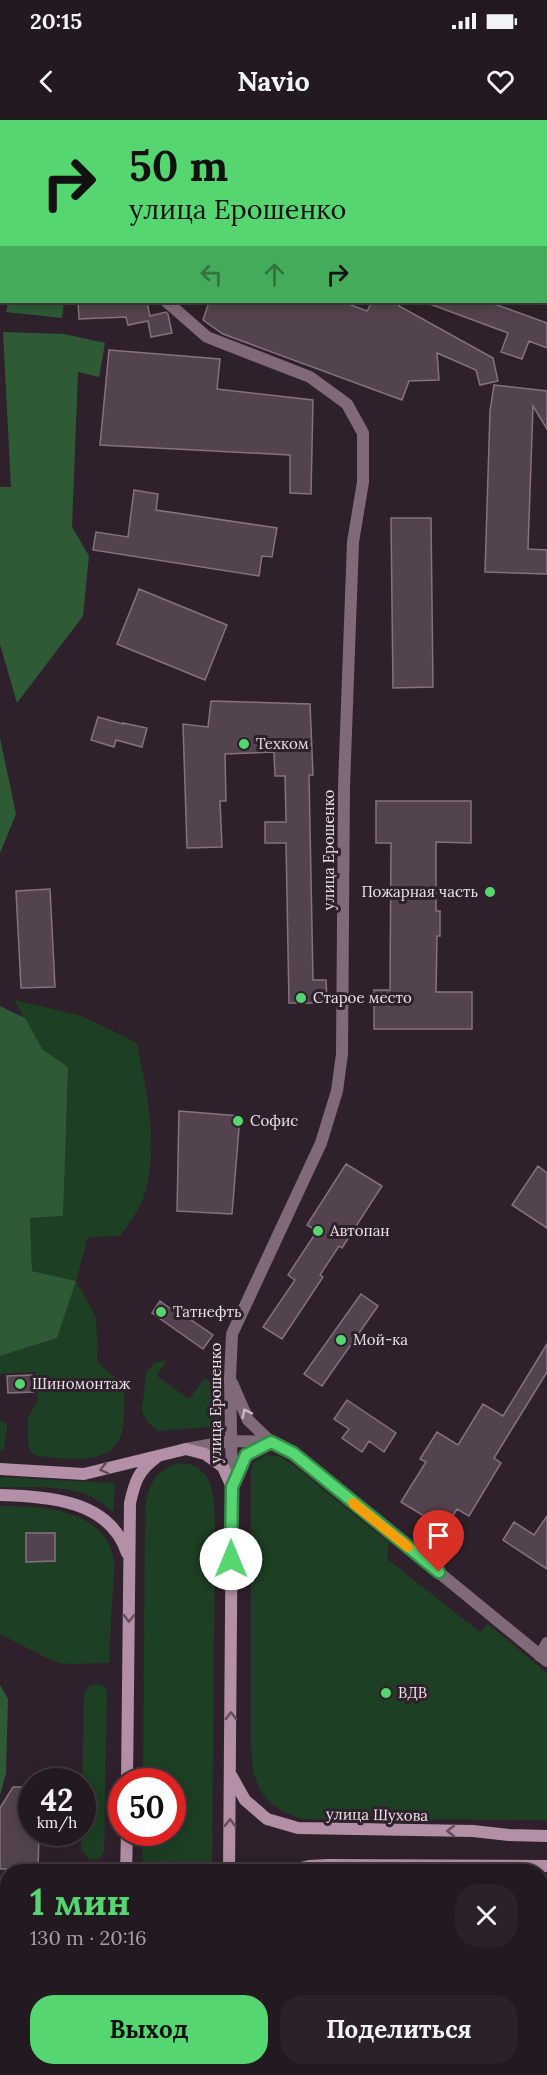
<!DOCTYPE html>
<html lang="ru">
<meta charset="utf-8">
<style>
:root{--surface:#231920;--page:#2b2229;--text:#f1f3f6;--muted:#a3a0a5;--line:#40383e;--accent:#55d671}
body{margin:0;font-family:Lora,serif;background:var(--page);color:var(--text);height:100vh;display:flex;flex-direction:column;font-size:22px;white-space:nowrap}
*{box-sizing:border-box;margin:0}
p{font-size:20px;color:var(--muted)}
.icon{flex:none;width:33px;height:33px;fill:none;stroke:currentColor;stroke-width:2;stroke-linecap:round;stroke-linejoin:round}
.map{position:relative;flex:1;overflow:hidden}
.panel{position:absolute;left:0px;top:1744px;width:548px;height:212px;display:flex;flex-direction:column;background:var(--surface);border-radius:24px 24px 0 0;box-shadow:0 3px 15px #0003,0 0 0 2px var(--line)}
.panel>*{flex:none}
.banner{position:absolute;left:0px;top:0px;width:548px;height:183px;box-shadow:0 3px 15px #0003,0 0 0 2px var(--line);background:#55d671;color:#111;overflow:hidden}
.speed{position:absolute;left:18px;top:1648px;display:flex;gap:12px;font-size:30px;font-weight:700;text-align:center}
.speed>*{display:grid;place-content:center;width:78px;height:78px;border-radius:50%;background:var(--surface);box-shadow:0 3px 15px #0003,0 0 0 2px var(--line);line-height:1}
.speed small{font-size:15px;font-weight:400}
.speed .limit{border:9px solid #d22;background:#fff;color:#111}
.pin{position:absolute;display:grid;place-items:center;width:51px;height:51px;color:#fff;margin:-62px -26px;border-radius:50% 50% 50% 0;rotate:-45deg;box-shadow:0 0 6px #0007}
.pin .icon{rotate:45deg}
.me{position:absolute;width:66px;margin:-33px;rotate:0deg;stroke-linejoin:round;filter:drop-shadow(0 0 4px #0008)}
.turn{display:flex;align-items:center;gap:21px;height:126px;padding:0 30px;font-size:27px}
.turn .icon{width:78px;height:78px;stroke-width:2.5}
.turn b{display:block;font-size:42px;line-height:51px}
.lanes{display:flex;align-items:center;height:57px;padding:0 30px;background:#0003;justify-content:center;gap:30px;direction:ltr}
.lanes .off{opacity:.35}
.round{display:grid;place-items:center;flex:none;width:63px;height:63px;border-radius:24px;background:var(--page)}
.overview{display:flex;align-items:center;justify-content:space-between;height:102px;padding:0 30px}
h1{font-size:36px;font-weight:700;line-height:45px;color:var(--accent)}
.primary-button{display:flex;gap:12px;margin-top:auto;padding:12px 30px}
.primary-button a{flex:1;height:69px;border-radius:24px;background:var(--accent);color:#111;font-size:24px;font-weight:700;line-height:69px;text-align:center}
.primary-button a+a{background:var(--page);color:var(--text)}
.status{display:flex;justify-content:space-between;align-items:center;height:42px;padding:0 30px;background:var(--surface);direction:ltr}
.status svg{height:16px;fill:currentColor}
header{display:flex;justify-content:space-between;align-items:center;height:78px;padding:0 30px;background:var(--surface);font-size:27px;font-weight:700}
.map>svg:first-child{display:block}
.green{fill:#1d3f23}
.forest{fill:#2e5b36}
.building{fill:#53434e;stroke:#84737e;stroke-width:1.5}
.lines{fill:none;stroke-linecap:round;stroke-linejoin:round}
.minor{stroke:#806a79;stroke-width:12}
.secondary{stroke:#b390a8;stroke-width:12}
.oneway{stroke:#c6b9c2}
.oneway2{stroke:#644d5d}
.route-casing{stroke:#378b49;stroke-width:15}
.route{stroke:#55d671;stroke-width:10}
.slow{stroke:#f59e0b;stroke-width:10}
.poi-dot{fill:#55d671;stroke:#2f212b;stroke-width:2}
.labels{text-anchor:middle;stroke-width:6;stroke-linejoin:round;paint-order:stroke}
.poi-label{font-size:15px;fill:#ece3e9;stroke:#2f212b;text-anchor:start}
.street-label{font-size:15px;fill:#ece3e9;stroke:#2f212b}
</style>
<div class="status"><b>20:15</b><svg viewBox="0 0 49 12"><path d="M0 12V9h3v3zM5 12V6h3v6zM10 12V3h3v9zM15 12V0h3v12zM26 1h20v11H26zM47 4h2v5h-2z"/></svg></div>
<header><svg class="icon" aria-label="back" viewBox="0 0 24 24"><path d="M15 5l-7 7 7 7"/></svg>Navio<svg class="icon" aria-label="heart" viewBox="0 0 24 24"><path d="M12 20l-8-8c-3-5 5-10 8-4 3-6 11-1 8 4z"/></svg></header>
<div class="map">
<svg width="547" height="1955" viewBox="0 0 547 1955">
<rect width="100%" height="100%" fill="#2f212b"/>
<path class="green" d="M 14,880 L 82,896 L 137,923 C 147,973 159,1026 144,1076 C 140,1090 128,1104 120,1116 L 88,1117 L 76,1161 L 96,1197 L 98,1243 L 124,1265 C 124,1280 125,1298 122,1312 C 113,1348 65,1338 37,1336 L 31,1333 L 28,1323 L 28,1297 L 38,1280 L 35,1252 L 0,1254 L 0,1236 L 57,1218 L 75,1161 L 32,1151 L 30,1098 L 63,1096 L 43,930 Z
M 167,1240 L 157,1256 L 189,1279 L 205,1258 C 223,1272 228,1285 220,1306 L 158,1311 L 148,1303 L 142,1291 L 146,1252 L 156,1242 Z
M 0,1300 L 7,1305 L 4,1329 L 0,1332 Z
M 266,1335 L 279,1336 L 297,1348 L 389,1423 L 387,1439 L 480,1512 L 488,1504 L 547,1553 L 547,1700 L 302,1699 C 262,1686 253,1667 251,1627 L 251,1351 L 254,1342 Z
M 177,1343 C 181,1344 188,1343 192,1345 C 213,1353 214,1378 215,1396 L 212,1752 L 142,1752 L 143,1713 L 172,1713 L 172,1662 L 143,1662 L 145,1388 C 149,1364 154,1352 177,1343 Z
M 0,1357 L 115,1363 L 113,1392 C 84,1362 39,1368 0,1367 Z
M 0,1386 C 40,1386 102,1388 113,1436 C 116,1446 113,1459 113,1469 C 111,1494 110,1518 109,1543 L 63,1544 L 51,1540 L 0,1514 Z
M 97,1564 L 104,1566 L 107,1572 L 104,1731 L 102,1737 L 97,1739 L 89,1739 L 81,1729 L 84,1574 L 90,1565 Z
M 0,1755 L 7,1755 L 7,1818 L 0,1818 Z
M 540,1761 L 547,1762 L 547,1865 L 540,1865 Z
M 385,1948 L 385,1955 L 246,1955 L 246,1948 Z
M 57,1949 L 97,1949 L 97,1954 L 56,1955 Z
M 142,1949 L 210,1949 L 210,1955 L 142,1955 Z"/>
<path class="forest" d="M 8,182 L 64,182 L 62,198 L 6,192 Z
M 3,212 L 64,214 L 105,223 L 99,257 L 78,252 L 72,407 L 89,436 L 83,496 L 17,583 L 0,524 L 0,367 L 11,367 Z
M 0,618 L 16,694 L 0,733 Z
M 0,886 L 25,898 L 43,930 L 68,947 L 63,1096 L 30,1098 L 32,1151 L 76,1161 L 57,1218 L 0,1236 Z
M 0,1565 L 8,1579 L 6,1653 L 0,1675 Z"/>
<path class="building" d="M 78,182 L 147,182 L 150,196 L 166,192 L 168,194 L 172,213 L 151,217 L 148,201 L 128,205 L 126,197 L 79,199 Z
M 209,182 L 343,182 L 367,191 L 372,182 L 401,182 L 399,186 L 493,238 L 498,261 L 480,265 L 476,250 L 437,233 L 439,260 L 409,261 L 402,280 L 223,214 L 203,200 Z
M 427,182 L 489,182 L 547,203 L 547,228 L 529,221 L 522,239 L 501,232 L 508,213 L 427,183 Z
M 109,230 L 220,239 L 217,269 L 313,280 L 311,374 L 290,373 L 290,335 L 100,325 Z
M 494,265 L 547,271 L 547,309 L 533,286 L 528,429 L 547,430 L 547,454 L 485,452 L 490,291 Z
M 134,370 L 158,374 L 156,390 L 277,408 L 272,437 L 262,436 L 259,456 L 93,430 L 96,412 L 128,417 Z
M 391,398 L 431,398 L 433,567 L 393,568 Z
M 139,469 L 227,505 L 205,560 L 117,524 Z
M 211,581 L 310,584 L 313,655 L 309,655 L 313,860 L 326,860 L 327,883 L 289,883 L 286,723 L 265,723 L 265,702 L 286,702 L 285,656 L 275,656 L 274,632 L 225,634 L 226,681 L 220,681 L 222,727 L 187,728 L 183,604 L 208,607 Z
M 98,597 L 123,604 L 123,603 L 147,608 L 142,627 L 116,620 L 114,627 L 91,620 Z
M 376,681 L 471,681 L 471,723 L 436,722 L 436,791 L 440,791 L 440,816 L 437,816 L 436,872 L 472,872 L 472,909 L 374,909 L 374,870 L 390,870 L 391,723 L 376,723 Z
M 50,769 L 55,867 L 21,868 L 16,771 Z
M 179,991 L 240,996 L 232,1094 L 177,1091 Z
M 346,1044 L 382,1066 L 342,1128 L 339,1126 L 320,1155 L 323,1157 L 282,1219 L 263,1207 L 295,1160 L 288,1155 L 317,1111 L 307,1105 Z
M 538,1046 L 547,1053 L 547,1108 L 512,1085 Z
M 361,1174 L 378,1186 L 322,1266 L 304,1254 Z
M 160,1181 L 175,1192 L 175,1189 L 213,1215 L 203,1229 L 152,1193 Z
M 547,1224 L 547,1252 L 494,1338 L 501,1343 L 469,1396 L 457,1389 L 445,1409 L 401,1382 L 426,1342 L 420,1339 L 437,1312 L 458,1325 L 483,1284 L 503,1296 Z
M 32,1255 L 33,1272 L 8,1273 L 7,1256 Z
M 347,1280 L 396,1313 L 384,1332 L 369,1321 L 362,1332 L 342,1318 L 349,1309 L 334,1299 Z
M 547,1396 L 547,1449 L 503,1420 L 514,1402 L 534,1415 Z
M 26,1413 L 55,1413 L 55,1441 L 26,1442 Z
M 13,1667 L 28,1667 L 28,1703 L 32,1704 L 32,1713 L 39,1713 L 38,1749 L 0,1749 L 0,1688 Z"/>
<g class="lines">
<path class="minor" d="M 142,2 L 142,0
M 167,182 L 207,217 L 310,257 L 347,284 L 363,313 L 363,362 L 353,422 L 344,666 L 342,934 L 337,971 L 321,1023 L 232,1214 L 230,1258 L 232,1366
M 232,1263 L 248,1300 L 271,1322 L 293,1333 L 547,1541
M 186,1329 L 231,1321 L 271,1322
M 233,1363 L 246,1335 L 270,1323
M 540,1536 L 547,1523"/>
<path class="secondary" d="M 0,1349 L 84,1354 L 186,1329 L 205,1334 L 223,1347 L 232,1367 L 229,1752
M 0,1375 C 48,1377 109,1379 127,1433
M 231,1655 L 245,1680 L 267,1699 L 298,1708 L 473,1711 L 509,1715 L 547,1716
M 127,1662 L 130,1383 C 135,1361 138,1351 157,1337
M 126,1752 L 127,1713
M 284,1752 L 309,1746 L 328,1745 L 547,1746
M 126,1948 L 126,1955
M 227,1955 L 227,1948"/>
</g>
<defs><path id="oneway-chevron" d="M-2-3.5L2.5 0L-2 3.5" fill="none" stroke-width="1.6" stroke-linecap="round" stroke-linejoin="round" transform="scale(1.5)"/></defs>
<use class="oneway" href="#oneway-chevron" transform="translate(246 1293) rotate(-117)"/>
<g class="oneway2">
<use href="#oneway-chevron" transform="translate(104 1349) rotate(167)"/>
<use href="#oneway-chevron" transform="translate(129 1498) rotate(91)"/>
<use href="#oneway-chevron" transform="translate(231 1596) rotate(-90)"/>
<use href="#oneway-chevron" transform="translate(230 1703) rotate(-89)"/>
<use href="#oneway-chevron" transform="translate(451 1711) rotate(-180)"/>
</g>
<g class="lines">
<g class="route-casing">
<path id="route" d="M 231,1439 L 232,1367 L 246,1335 L 271,1322 L 293,1333 L 439,1452"/>
</g>
<use href="#route" class="route"/>
<path class="slow" d="M 353,1383 L 408,1427"/>
</g>
<g class="poi-dot">
<circle cx="244" cy="624" r="6"/>
<circle cx="490" cy="772" r="6"/>
<circle cx="301" cy="878" r="6"/>
<circle cx="238" cy="1001" r="6"/>
<circle cx="318" cy="1111" r="6"/>
<circle cx="161" cy="1192" r="6"/>
<circle cx="341" cy="1220" r="6"/>
<circle cx="20" cy="1264" r="6"/>
<circle cx="386" cy="1573" r="6"/>
</g>
<g class="labels">
<g class="poi-label">
<text x="256" y="629">Техком</text>
<text x="478" y="777" text-anchor="end">Пожарная часть</text>
<text x="313" y="883">Старое место</text>
<text x="250" y="1006">Софис</text>
<text x="330" y="1116">Автопан</text>
<text x="173" y="1197">Татнефть</text>
<text x="353" y="1225">Мой-ка</text>
<text x="32" y="1269">Шиномонтаж</text>
<text x="398" y="1578">ВДВ</text>
</g>
<g class="street-label">
<text transform="translate(329 730) rotate(-90)" y="5">улица Ерошенко</text>
<text transform="translate(216 1283) rotate(-90)" y="5">улица Ерошенко</text>
<text transform="translate(377 1695) rotate(1)" y="5">улица Шухова</text>
</g>
</g>
</svg>
<div class="speed"><div>42<small>km/h</small></div><div class="limit">50</div></div>
<div class="pin" style="left:439px;top:1452px;background:#d93025"><svg class="icon" aria-label="arrive" viewBox="0 0 24 24"><path d="M6 21V4h12l-3 4 3 4H6"/></svg></div>
<svg class="me" style="left:231px;top:1439px" viewBox="-20 -20 40 40"><circle r="19" fill="#fff"/><path d="M0-13L10 11 0 6-10 11z" fill="#55d671"/></svg>
<div class="banner">
<div class="turn"><svg class="icon" aria-label="right" viewBox="0 0 24 24"><path d="M7 20v-9h11M14 6l5 5-5 5"/></svg><div><b>50 m</b>улица Ерошенко</div></div>
<div class="lanes"><svg class="icon off" aria-label="left" viewBox="0 0 24 24"><path d="M17 20v-9H6M10 6l-5 5 5 5"/></svg><svg class="icon off" aria-label="ahead" viewBox="0 0 24 24"><path d="M12 20V5M6 11l6-6 6 6"/></svg><svg class="icon" aria-label="right" viewBox="0 0 24 24"><path d="M7 20v-9h11M14 6l5 5-5 5"/></svg></div>
</div>
<section class="panel">
<div class="overview"><div><h1>1 мин</h1><p>130 m · 20:16</p></div><a class="round"><svg class="icon" aria-label="close" viewBox="0 0 24 24"><path d="M6 6l12 12M18 6L6 18"/></svg></a></div>
<div class="primary-button"><a>Выход</a><a>Поделиться</a></div>
</section>
</div>
